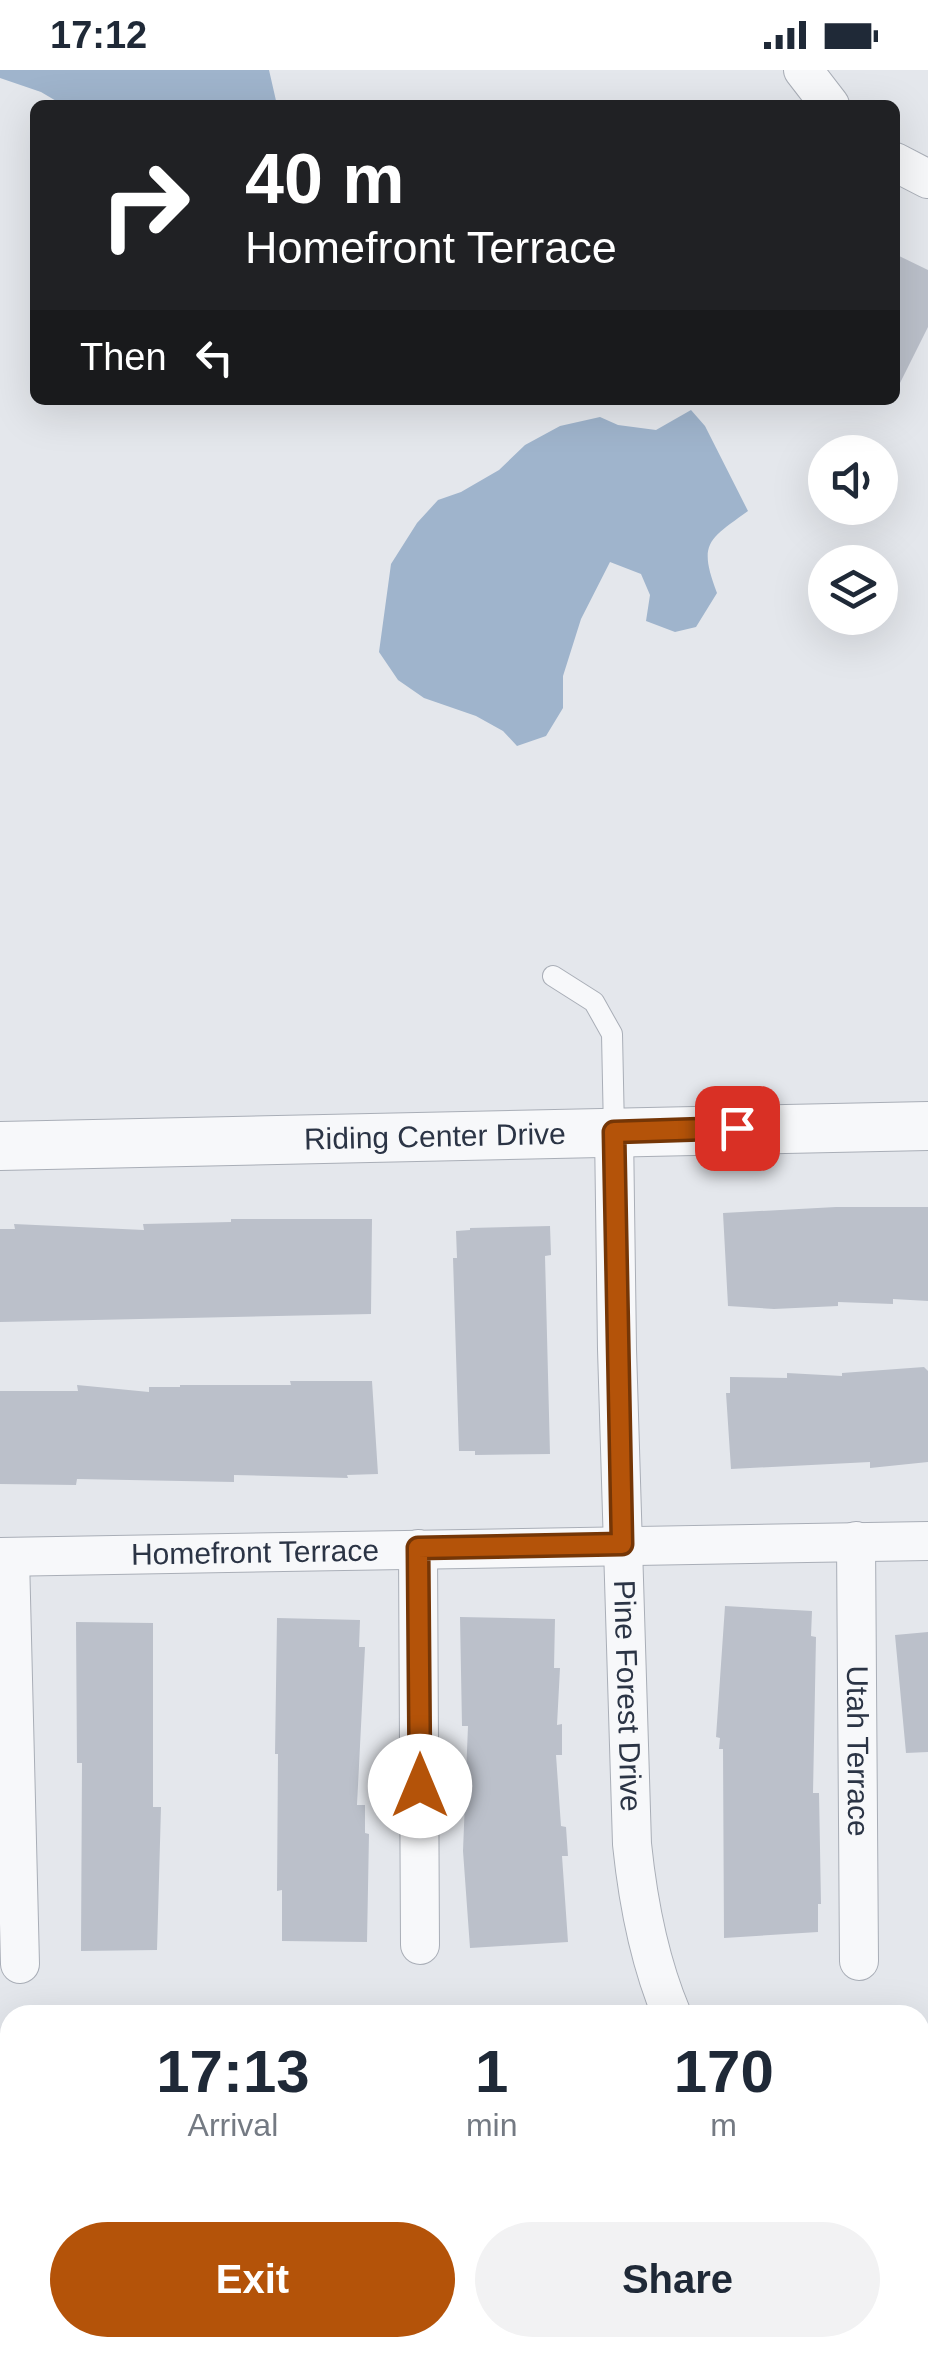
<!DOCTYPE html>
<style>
:root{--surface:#fff;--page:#f2f2f3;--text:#1f2937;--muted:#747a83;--accent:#b45309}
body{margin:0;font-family:Helvetica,sans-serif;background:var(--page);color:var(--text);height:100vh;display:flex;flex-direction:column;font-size:38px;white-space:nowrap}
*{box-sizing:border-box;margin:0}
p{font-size:32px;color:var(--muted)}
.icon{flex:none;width:55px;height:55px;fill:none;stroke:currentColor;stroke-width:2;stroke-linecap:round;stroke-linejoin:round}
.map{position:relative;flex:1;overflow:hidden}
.side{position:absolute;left:0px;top:1935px;width:930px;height:352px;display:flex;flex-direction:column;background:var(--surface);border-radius:30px 30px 0 0;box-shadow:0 10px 40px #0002}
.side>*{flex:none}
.banner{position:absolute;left:30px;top:30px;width:870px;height:305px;border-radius:15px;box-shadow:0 10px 40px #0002;background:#202124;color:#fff;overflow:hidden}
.controls{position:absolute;left:808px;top:365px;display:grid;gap:20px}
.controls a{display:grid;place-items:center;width:90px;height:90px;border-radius:50%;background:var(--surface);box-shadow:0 10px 40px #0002;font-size:50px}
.pin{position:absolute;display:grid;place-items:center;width:85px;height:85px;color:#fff;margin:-42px;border-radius:20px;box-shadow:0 5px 15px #0006}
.me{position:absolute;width:110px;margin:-55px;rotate:0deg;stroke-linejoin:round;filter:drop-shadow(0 0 8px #0008)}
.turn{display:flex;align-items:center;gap:35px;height:210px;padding:0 50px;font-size:45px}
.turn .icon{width:130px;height:130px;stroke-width:2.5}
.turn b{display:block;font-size:70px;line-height:85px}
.then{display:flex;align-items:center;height:95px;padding:0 50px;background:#0003;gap:20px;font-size:38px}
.eta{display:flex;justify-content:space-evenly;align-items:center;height:170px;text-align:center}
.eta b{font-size:60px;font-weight:800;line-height:70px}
.cta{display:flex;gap:20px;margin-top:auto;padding:20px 50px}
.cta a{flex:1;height:115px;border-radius:60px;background:var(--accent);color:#fff;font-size:40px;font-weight:800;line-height:115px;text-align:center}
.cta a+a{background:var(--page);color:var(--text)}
.status{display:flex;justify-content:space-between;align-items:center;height:70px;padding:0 50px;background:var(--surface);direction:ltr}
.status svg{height:28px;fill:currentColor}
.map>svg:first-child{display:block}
.water{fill:#9fb4cc}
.building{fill:#bbc0ca}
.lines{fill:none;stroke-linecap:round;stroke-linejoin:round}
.service-casing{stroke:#a9aeb7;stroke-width:22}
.minor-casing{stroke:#a9aeb7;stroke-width:40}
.tertiary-casing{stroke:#a9aeb7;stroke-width:50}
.service{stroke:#f7f8fa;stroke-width:20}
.minor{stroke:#f7f8fa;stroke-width:38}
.tertiary{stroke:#f7f8fa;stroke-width:48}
.route-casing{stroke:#753606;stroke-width:25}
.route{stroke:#b45309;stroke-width:18}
.labels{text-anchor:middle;stroke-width:9;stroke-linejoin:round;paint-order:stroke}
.street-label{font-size:30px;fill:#2b3445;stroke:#f4f6f9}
</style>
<div class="status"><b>17:12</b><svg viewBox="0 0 49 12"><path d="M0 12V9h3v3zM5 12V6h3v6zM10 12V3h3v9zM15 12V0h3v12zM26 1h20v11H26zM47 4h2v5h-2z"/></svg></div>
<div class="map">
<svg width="928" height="2287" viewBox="0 0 928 2287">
<rect width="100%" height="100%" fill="#e4e7ec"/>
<path class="water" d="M 0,0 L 269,0 L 277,35 L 63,35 L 41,22 L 0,8 Z
M 691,340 L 705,356 L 748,441 C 708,470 698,473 717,523 L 696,557 L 675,562 L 646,551 L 650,525 L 641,504 L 610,492 L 581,549 L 563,606 L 563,638 L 546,666 L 517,676 L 503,661 L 476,646 L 424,628 L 398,610 L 379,582 L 391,494 L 417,453 L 438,430 L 461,422 L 499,400 L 525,375 L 560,356 L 600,347 L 618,355 L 656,360 Z"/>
<path class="building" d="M 895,184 L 928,200 L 928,257 L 895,323 Z
M 836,1137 L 928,1137 L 928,1231 L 893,1229 L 893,1234 L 838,1232 L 838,1236 L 774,1239 L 728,1236 L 723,1143 Z
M 231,1149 L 372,1149 L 371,1244 L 0,1252 L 0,1159 L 15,1159 L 14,1154 L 144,1160 L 143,1154 L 231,1152 Z
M 550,1156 L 551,1185 L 545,1186 L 550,1384 L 475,1385 L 475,1381 L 459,1381 L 453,1188 L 457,1188 L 456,1161 L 470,1160 L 470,1158 Z
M 924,1297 L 928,1301 L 928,1392 L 870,1398 L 870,1392 L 731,1399 L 726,1323 L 730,1323 L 730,1307 L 787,1308 L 787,1303 L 842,1306 L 842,1303 Z
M 290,1311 L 372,1311 L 378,1404 L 347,1405 L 348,1408 L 234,1405 L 234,1412 L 77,1409 L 76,1415 L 0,1414 L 0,1321 L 78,1321 L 77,1315 L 149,1322 L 149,1317 L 180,1317 L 180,1315 L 291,1315 Z
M 725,1536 L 812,1541 L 811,1566 L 816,1567 L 813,1723 L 819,1723 L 821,1834 L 818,1834 L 818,1862 L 724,1868 L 723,1679 L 719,1679 L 720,1668 L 716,1667 Z
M 460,1547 L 555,1549 L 554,1598 L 560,1598 L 557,1655 L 562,1654 L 562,1685 L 556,1685 L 561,1756 L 566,1757 L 568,1786 L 562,1786 L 568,1872 L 470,1878 L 463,1781 L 468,1656 L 462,1656 Z
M 277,1548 L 360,1550 L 359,1577 L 365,1577 L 357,1735 L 365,1735 L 365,1763 L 369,1764 L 367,1872 L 282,1871 L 282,1820 L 277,1821 L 278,1684 L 275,1684 Z
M 76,1552 L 153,1553 L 153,1737 L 161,1737 L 157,1880 L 81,1881 L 82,1693 L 77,1693 Z
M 928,1562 L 928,1682 L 906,1683 L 895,1565 Z"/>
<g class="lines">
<g class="service-casing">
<path id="service" d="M 553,906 L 594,932 L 612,964 L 614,1061"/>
</g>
<g class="minor-casing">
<g id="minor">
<path d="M 803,0 L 830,35"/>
<path d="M 895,92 L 928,109"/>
<path id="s1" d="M 614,1061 L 617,1279 L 632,1774 C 638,1832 649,1891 672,1945"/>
<path id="s2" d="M 856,1471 L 859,1891"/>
<path d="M 418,1479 L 420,1875"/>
<path id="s3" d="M 0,1487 L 928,1471"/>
<path d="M 10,1487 L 20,1894"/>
<path d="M 0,2242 L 10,2242"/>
<path d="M 78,2278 L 78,2287"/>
<path d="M 299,2278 L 299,2287"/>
<path d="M 508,2278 L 508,2287"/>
<path d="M 736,2278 L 736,2287"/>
</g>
</g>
<g class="tertiary-casing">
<g id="tertiary">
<path id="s4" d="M 0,1076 L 928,1056"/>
</g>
</g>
<use href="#service" class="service"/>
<use href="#minor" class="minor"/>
<use href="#tertiary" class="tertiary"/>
</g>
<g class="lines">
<g class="route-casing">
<path id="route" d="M 420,1716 L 418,1478 L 622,1474 L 614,1062 L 737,1058"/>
</g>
<use href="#route" class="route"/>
</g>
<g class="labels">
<g class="street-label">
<text dy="10" stroke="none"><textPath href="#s4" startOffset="435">Riding Center Drive</textPath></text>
<text dy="10" stroke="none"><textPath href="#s3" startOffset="255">Homefront Terrace</textPath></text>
<text dy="10" stroke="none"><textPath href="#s1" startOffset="565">Pine Forest Drive</textPath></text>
<text dy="10" stroke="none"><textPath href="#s2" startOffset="210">Utah Terrace</textPath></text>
</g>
</g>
</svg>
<div class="controls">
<a><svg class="icon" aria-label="sound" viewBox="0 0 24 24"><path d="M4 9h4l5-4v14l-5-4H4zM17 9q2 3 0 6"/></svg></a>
<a><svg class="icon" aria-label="layers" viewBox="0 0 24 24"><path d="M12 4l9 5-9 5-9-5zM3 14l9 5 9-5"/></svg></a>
</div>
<div class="pin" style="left:737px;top:1058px;background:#d93025"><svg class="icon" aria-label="arrive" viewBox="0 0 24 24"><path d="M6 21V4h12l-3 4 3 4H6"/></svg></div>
<svg class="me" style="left:420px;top:1716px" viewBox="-20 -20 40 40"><circle r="19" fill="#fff"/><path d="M0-13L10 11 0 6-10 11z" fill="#b45309"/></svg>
<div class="banner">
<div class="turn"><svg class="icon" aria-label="right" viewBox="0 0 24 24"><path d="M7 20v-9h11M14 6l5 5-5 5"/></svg><div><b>40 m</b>Homefront Terrace</div></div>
<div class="then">Then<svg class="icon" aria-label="left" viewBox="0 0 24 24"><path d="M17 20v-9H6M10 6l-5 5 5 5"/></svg></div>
</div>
<section class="side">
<div class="eta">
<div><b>17:13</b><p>Arrival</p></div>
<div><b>1</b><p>min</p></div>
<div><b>170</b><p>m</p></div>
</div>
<div class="cta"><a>Exit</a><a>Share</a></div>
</section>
</div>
